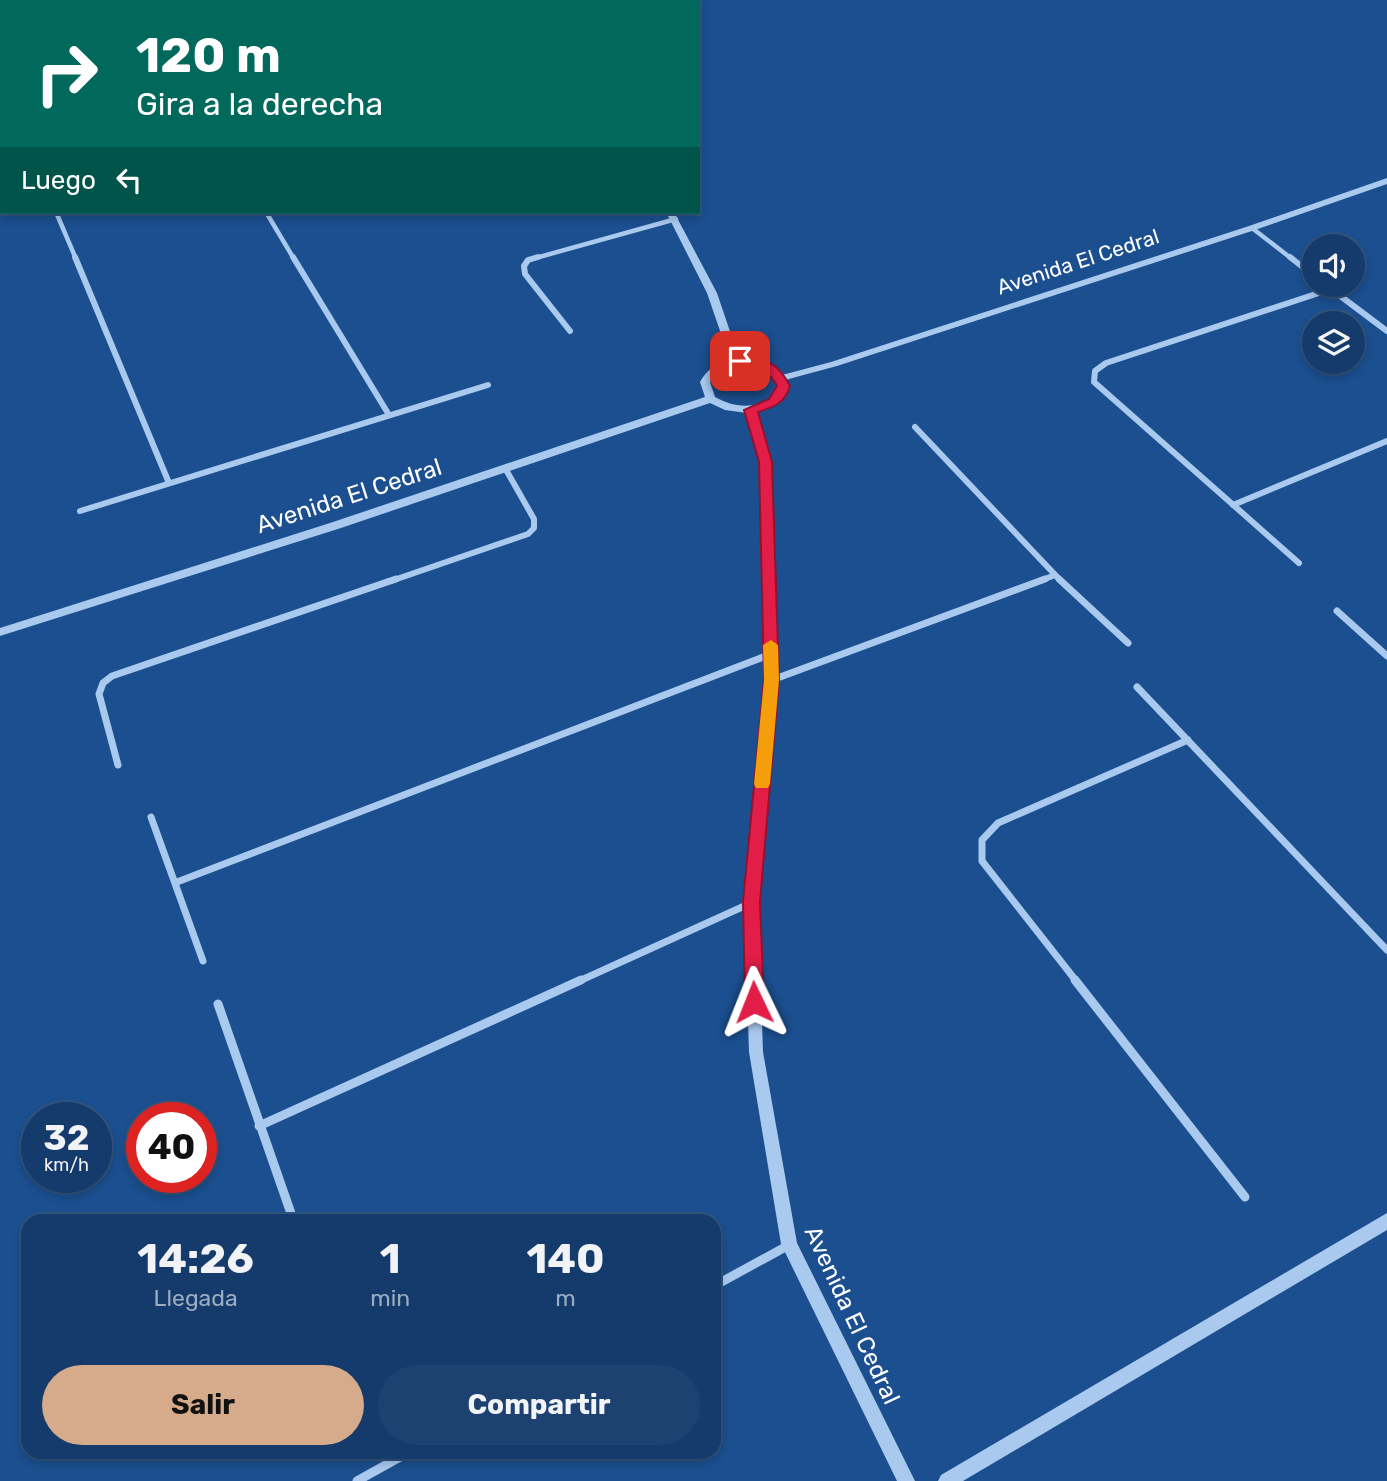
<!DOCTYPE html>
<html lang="es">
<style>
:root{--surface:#143b6b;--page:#1d4271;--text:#f1f3f6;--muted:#9dadc1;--line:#33557e;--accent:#d6ab8b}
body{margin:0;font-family:Rubik,sans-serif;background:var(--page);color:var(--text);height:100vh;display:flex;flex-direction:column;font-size:26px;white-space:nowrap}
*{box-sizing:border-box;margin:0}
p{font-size:23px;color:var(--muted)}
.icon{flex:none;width:38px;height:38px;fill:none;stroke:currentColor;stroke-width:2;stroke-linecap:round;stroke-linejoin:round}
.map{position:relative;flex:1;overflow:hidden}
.details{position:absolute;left:21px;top:1214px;width:700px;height:245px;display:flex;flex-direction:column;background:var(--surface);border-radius:21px;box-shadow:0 4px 10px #0003,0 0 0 2px var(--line)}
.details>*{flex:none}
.banner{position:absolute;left:0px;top:0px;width:700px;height:214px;box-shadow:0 4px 10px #0003,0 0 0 2px var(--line);background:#00695c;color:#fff;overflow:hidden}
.controls{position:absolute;left:1302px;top:234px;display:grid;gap:14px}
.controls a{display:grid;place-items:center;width:63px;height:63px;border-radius:50%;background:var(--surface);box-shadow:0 4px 10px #0003,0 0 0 2px var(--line);font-size:35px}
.speed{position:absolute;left:21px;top:1102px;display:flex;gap:14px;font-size:35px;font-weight:700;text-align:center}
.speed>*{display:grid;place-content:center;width:91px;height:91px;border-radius:50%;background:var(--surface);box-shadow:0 4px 10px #0003,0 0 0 2px var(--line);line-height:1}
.speed small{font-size:18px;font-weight:400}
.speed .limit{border:10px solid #d22;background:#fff;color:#111}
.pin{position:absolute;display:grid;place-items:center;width:60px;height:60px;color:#fff;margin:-30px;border-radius:14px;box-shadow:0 4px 10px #0006}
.me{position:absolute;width:77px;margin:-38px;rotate:358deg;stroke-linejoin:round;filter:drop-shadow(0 0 5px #0008)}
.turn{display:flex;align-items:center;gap:24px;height:147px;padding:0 21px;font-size:32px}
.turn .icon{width:91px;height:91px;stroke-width:2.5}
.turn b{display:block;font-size:49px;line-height:60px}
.then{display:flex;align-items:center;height:66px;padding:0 21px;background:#0003;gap:14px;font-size:26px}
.eta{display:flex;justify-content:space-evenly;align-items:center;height:119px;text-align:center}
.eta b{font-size:42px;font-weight:700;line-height:49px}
.button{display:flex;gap:14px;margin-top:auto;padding:14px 21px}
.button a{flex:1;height:80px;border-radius:42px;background:var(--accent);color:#111;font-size:28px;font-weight:700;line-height:80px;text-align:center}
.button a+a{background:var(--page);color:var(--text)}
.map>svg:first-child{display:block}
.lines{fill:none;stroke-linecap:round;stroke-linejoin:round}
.minor-far3{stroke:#a9c9ee;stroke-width:4.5}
.minor-far2{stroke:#a9c9ee;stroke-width:6}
.minor-far1{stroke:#a9c9ee;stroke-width:7}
.minor{stroke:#a9c9ee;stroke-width:9}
.tertiary{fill:#a9c9ee;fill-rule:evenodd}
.secondary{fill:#d6e6fa;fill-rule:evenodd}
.route{fill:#e11d48;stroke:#92132f;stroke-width:2}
.slow{fill:#f59e0b}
.labels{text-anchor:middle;stroke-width:7;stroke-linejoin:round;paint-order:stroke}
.far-street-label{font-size:21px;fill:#fff;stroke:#1b4f8f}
.street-label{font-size:24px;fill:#fff;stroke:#1b4f8f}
</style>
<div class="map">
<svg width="1387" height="1481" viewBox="0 0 1387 1481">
<rect width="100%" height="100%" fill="#1b4f8f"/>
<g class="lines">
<path class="minor-far3" d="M 185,0 L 187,2
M 0,86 L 2,89
M 56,212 L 76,259
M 266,212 L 294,259
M 1252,228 L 1292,259
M 532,259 L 676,219"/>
<path class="minor-far2" d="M 75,257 L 169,483
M 293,257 L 389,415
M 538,257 L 528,260 L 524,266 L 525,274 L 570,331
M 1290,257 L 1314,276
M 1327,286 L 1387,331
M 915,427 L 1061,581
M 1233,505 L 1387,441
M 80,511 L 488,385
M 1299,563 L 1094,382 L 1095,371 L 1106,363 L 1331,289
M 391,581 L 528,534 L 534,528 L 534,519 L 505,468
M 1040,581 L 1055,575"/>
<path class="minor-far1" d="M 1059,579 L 1128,643
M 1337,611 L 1387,656
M 772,680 L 1045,579
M 1137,687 L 1387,950
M 118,765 L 99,694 L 103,683 L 112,676 L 396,579
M 151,817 L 203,961
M 177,882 L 771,654
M 577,982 L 751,903
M 1077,982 L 982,861 L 982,840 L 998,823 L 1188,740"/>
<path class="minor" d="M 1075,980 L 1245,1197
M 218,1004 L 294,1222
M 259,1126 L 581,980
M 714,1286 L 789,1245
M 357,1481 L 409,1452"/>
<path class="tertiary" d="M 1387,178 L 1387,184 L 1255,230 L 837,366 L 785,380 L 787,386 L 784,397 L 768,408 L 756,412 L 771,462 L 778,680 L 758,902 L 763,1052 L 797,1243 L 915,1481 L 897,1481 L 781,1244 L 749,1052 L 744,902 L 766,680 L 761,462 L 747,413 L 725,410 L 710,403 L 341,528 L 0,636 L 0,628 L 333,522 L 705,397 L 700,382 C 707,369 716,364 730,360 L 707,293 L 666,212 L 674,212 L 717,293 L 739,358 C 755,359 772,362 782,375 L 831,362 L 1249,226 ZM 740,364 C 759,366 779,371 776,394 C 757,409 737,409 715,397 L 710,382 C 717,370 727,367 740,364 Z
M 1387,1213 L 1387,1230 L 963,1481 L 938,1481 L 941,1475 Z"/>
<path class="secondary" d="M 439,0 L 447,0 L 438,2 Z
M 538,0 L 546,0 L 546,2 L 538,2 Z
M 0,100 L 2,100 L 2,106 L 0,106 Z
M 0,118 L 2,118 L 2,124 L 0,124 Z"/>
</g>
<path class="route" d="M 740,357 C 768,361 776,360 790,386 C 785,404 773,407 758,412 L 772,462 L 779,680 L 760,902 L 764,1002 L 761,1008 L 754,1010 L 748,1008 L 745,1002 L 743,902 L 764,680 L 759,462 L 744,410 L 769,399 L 777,386 C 767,367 755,368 735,364 L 735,358 Z"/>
<path class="slow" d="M 771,640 L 778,645 L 779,680 L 770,784 L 768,788 L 756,788 L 754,784 L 764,680 L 763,645 Z"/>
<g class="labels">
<g class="far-street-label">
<text transform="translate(1078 262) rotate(-18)" y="7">Avenida El Cedral</text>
</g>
<g class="street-label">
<text transform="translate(349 496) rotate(-18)" y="8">Avenida El Cedral</text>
<text transform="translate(852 1315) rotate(65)" y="8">Avenida El Cedral</text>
</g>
</g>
</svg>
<div class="controls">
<a><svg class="icon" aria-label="sound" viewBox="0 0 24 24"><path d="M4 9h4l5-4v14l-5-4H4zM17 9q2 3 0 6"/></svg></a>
<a><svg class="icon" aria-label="layers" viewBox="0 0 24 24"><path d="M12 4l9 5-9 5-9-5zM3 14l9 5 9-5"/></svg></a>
</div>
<div class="speed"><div>32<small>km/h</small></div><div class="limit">40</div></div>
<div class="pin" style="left:740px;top:361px;background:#d93025"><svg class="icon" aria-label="arrive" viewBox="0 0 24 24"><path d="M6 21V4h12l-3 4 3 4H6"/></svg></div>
<svg class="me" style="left:754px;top:1002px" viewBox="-20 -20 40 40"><path d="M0-17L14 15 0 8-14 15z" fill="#e11d48" stroke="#fff" stroke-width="4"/></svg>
<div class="banner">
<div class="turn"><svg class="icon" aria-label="right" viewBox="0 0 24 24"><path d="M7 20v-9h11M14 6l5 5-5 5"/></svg><div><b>120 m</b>Gira a la derecha</div></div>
<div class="then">Luego<svg class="icon" aria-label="left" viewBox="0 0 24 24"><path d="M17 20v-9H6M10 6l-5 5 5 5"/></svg></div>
</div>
<section class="details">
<div class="eta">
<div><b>14:26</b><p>Llegada</p></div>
<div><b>1</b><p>min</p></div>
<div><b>140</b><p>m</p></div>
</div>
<div class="button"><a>Salir</a><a>Compartir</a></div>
</section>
</div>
